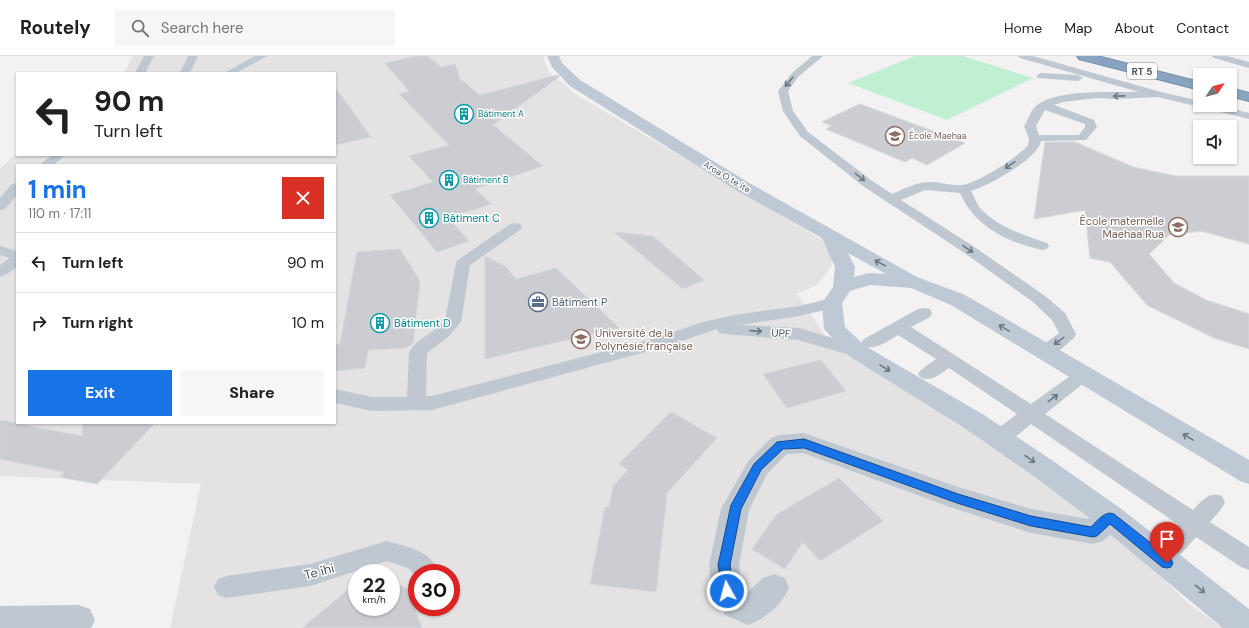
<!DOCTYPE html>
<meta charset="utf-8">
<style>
:root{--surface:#fff;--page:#f6f6f6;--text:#202124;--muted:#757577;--line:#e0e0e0;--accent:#1873e6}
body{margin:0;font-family:"DM Sans",sans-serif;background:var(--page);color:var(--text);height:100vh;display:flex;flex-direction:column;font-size:15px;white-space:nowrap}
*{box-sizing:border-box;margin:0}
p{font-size:13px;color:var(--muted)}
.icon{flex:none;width:22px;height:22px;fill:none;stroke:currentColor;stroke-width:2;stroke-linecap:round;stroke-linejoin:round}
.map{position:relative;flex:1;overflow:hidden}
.drawer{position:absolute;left:16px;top:108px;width:320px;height:260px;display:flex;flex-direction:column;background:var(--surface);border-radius:0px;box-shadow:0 1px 3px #0004}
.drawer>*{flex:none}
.banner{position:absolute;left:16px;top:16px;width:320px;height:84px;border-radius:0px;box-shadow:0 1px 3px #0004;background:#fff;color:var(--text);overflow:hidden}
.needle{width:26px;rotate:55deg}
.fabs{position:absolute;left:1193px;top:12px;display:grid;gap:8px}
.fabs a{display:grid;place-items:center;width:44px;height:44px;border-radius:0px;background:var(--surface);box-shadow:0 1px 3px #0004;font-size:20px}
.speed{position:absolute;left:348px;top:508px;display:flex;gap:8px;font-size:20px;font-weight:700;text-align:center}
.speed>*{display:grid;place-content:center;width:52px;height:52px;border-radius:50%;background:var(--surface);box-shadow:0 1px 3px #0004;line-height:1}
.speed small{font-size:10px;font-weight:400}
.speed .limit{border:6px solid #d22;background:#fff;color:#111}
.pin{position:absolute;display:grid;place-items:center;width:34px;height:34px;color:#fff;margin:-41px -17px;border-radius:50% 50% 50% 0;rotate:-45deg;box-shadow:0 0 4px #0007}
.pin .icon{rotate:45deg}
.me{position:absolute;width:44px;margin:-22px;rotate:353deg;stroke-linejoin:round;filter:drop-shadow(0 0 3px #0008)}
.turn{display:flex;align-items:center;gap:14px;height:84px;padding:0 12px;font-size:18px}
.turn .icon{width:52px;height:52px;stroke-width:2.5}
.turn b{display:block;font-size:28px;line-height:34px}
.round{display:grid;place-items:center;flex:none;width:42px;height:42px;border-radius:0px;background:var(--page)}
.head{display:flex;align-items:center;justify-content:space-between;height:68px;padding:0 12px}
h1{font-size:24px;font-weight:800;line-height:30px;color:var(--accent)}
.button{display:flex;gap:8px;margin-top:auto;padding:8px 12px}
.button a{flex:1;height:46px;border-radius:0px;background:var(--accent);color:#fff;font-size:16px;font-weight:800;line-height:46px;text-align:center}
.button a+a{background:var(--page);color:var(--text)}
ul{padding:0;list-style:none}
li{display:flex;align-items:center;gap:12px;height:60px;padding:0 12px;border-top:1px solid var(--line)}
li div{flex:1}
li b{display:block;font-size:15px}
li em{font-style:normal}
header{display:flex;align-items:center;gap:24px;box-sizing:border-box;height:56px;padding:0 20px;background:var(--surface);border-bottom:1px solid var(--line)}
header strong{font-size:19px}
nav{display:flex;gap:22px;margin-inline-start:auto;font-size:14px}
.search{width:280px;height:36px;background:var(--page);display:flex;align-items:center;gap:10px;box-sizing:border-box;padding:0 14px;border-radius:0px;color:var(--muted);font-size:15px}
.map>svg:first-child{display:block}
.education{fill:#e4e2e3;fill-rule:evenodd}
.green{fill:#c0f0d3}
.building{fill:#cbcdd3;stroke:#d5d7dc}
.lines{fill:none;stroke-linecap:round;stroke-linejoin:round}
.highway-casing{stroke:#748fab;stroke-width:2}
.lane{fill:#bfc8d0;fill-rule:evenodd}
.street{fill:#bfc8d0;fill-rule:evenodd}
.secondary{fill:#bfc9d5;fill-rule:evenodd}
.highway{fill:#89a4c0;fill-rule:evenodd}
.oneway{stroke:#6c7781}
.oneway2{stroke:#6c7782}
.route{fill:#1873e6;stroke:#104b96}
.labels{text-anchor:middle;stroke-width:3;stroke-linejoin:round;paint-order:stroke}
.far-culture-label{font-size:9px;fill:#0d838f;stroke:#fff;text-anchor:start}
.far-education-label{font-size:9px;fill:#785e54;stroke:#fff;text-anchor:start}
.far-street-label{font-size:9px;fill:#49545f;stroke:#fff}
.shield{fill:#fff;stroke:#80878f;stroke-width:1}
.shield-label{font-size:10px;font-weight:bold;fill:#49545f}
.culture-label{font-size:11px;fill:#0d838f;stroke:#fff;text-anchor:start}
.education-label{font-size:11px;fill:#785e54;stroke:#fff;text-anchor:end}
.service-label{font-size:11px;fill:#4e5e75;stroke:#fff;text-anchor:start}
.street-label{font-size:11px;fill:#49545f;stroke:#fff}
.near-street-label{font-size:13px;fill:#49545f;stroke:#fff}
</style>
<header>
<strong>Routely</strong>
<div class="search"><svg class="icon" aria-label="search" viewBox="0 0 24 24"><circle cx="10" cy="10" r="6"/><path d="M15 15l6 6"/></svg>Search here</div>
<nav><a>Home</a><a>Map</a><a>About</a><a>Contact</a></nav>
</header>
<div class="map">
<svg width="1249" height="572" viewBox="0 0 1249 572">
<rect width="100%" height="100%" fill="#f3f1f1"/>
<path class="education" d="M 133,0 L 543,0 L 549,16 L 577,39 L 821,183 L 833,197 L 831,211 L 817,229 L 797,238 L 833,291 L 866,305 L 923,339 L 1113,474 L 1189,548 L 1223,572 L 170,572 L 201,428 L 0,420 L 0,113 L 17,97 L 17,99 L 335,99 L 335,17 L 124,17 ZM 17,109 L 335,109 L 335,367 L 17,367 ZM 357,517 L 391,517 L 391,551 L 357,551 ZM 417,517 L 451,517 L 451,551 L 417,551 Z"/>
<path class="green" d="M 915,0 L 963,0 L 1033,22 L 947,64 L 848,27 Z"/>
<path class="building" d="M 417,0 L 427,0 L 441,11 L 455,8 L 460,23 L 480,39 L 558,19 L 559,21 L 493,69 L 543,110 L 475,133 L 491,148 L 448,162 L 469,185 L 437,196 L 390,139 L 433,126 L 409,100 L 449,89 L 399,38 L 409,35 L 385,7 Z
M 335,31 L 371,81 L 335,89 Z
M 860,48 L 965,87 L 927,109 L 912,102 L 905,106 L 826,73 L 832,70 L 822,66 Z
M 1045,86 L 1075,86 L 1133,111 L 1175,120 L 1249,120 L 1249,188 L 1201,175 L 1169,179 L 1149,198 L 1174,227 L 1206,244 L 1249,258 L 1249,293 L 1214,282 L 1147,249 L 1110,206 L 1090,202 L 1085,154 L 1034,163 Z
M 614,176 L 653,180 L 704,224 L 683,233 Z
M 400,193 L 420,225 L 413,288 L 405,292 L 368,294 L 365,312 L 335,315 L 335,288 L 340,288 L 357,196 Z
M 485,200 L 506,211 L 516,223 L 556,212 L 619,272 L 485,303 Z
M 821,304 L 846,335 L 787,352 L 763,318 Z
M 671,356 L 717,382 L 667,437 L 656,536 L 590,528 L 605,451 L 609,451 L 613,430 L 628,414 L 619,408 Z
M 0,364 L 82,380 L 83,367 L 155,367 L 97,428 L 60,421 L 64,416 L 0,403 Z
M 839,422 L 883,465 L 820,505 L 803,486 L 785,513 L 752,493 L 777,458 Z
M 391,524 L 408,533 L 422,572 L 302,572 L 350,532 L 357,530 L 357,551 L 391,551 Z"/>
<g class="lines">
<g class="highway-casing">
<path id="highway" d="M 1077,0 L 1097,0 L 1200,26 L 1200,34 L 1079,3 Z
M 1230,32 L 1249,37 L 1249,45 L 1230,40 Z"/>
</g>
<path class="lane" d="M 144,0 L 154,0 L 145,17 L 135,17 Z
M 188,0 L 198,0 L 190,17 L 180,17 Z
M 255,0 L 267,0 L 236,17 L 224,17 Z
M 812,0 L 823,0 L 798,21 L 788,35 L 793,55 L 808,76 L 871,124 L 892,138 C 905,132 919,125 934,126 C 943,127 953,130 962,129 C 976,128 1020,100 1028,89 L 1029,83 L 1024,70 C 1028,64 1030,56 1035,51 C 1055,32 1113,37 1139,36 L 1020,2 L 1018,0 L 1033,0 L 1161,36 L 1200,45 L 1200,49 L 1218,49 L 1249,57 L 1249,63 L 1158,41 L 1117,43 L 1097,42 L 1063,46 L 1054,49 L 1094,64 L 1097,71 L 1086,84 L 1041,85 C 1038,103 988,130 971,135 C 974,140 976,147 980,152 C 997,171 1024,179 1047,187 L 1049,190 L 1047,193 L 1042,194 C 1007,186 975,171 960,137 L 925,134 L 901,144 L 973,190 L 1045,240 L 1065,257 L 1076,278 L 1074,282 C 1064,290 1053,304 1039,300 L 1036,296 L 1039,292 L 1059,277 L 1052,264 L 1033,246 L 963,196 L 863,130 L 800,80 L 783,55 L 778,35 L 792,17 ZM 1045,54 L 1085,68 L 1085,71 L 1079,79 L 1039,79 L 1036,70 Z
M 1212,0 L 1227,0 L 1249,6 L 1249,12 L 1214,2 Z
M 1041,17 L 1078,19 L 1083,22 L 1078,25 L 1038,22 L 1036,20 Z
M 52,99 L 66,99 L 53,109 L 39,109 Z
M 17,127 L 17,139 L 5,153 L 0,154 L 0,142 L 12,128 Z
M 515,167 L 520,168 L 522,171 L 520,174 L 470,209 L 461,266 L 448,281 L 427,297 L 426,340 L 432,340 L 656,282 L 703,266 L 734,259 L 799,250 L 832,242 L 838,243 L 840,247 L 838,251 L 799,260 L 740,269 L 799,272 L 863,291 L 866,295 L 863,299 L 857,301 L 798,284 L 725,278 L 719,277 L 717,273 L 667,290 L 432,354 L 372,355 L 335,347 L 335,333 L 372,341 L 407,341 L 409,296 L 416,287 L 436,273 L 445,264 L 456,207 L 458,204 L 510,168 Z
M 0,190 L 17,195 L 17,211 L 5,219 L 0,221 L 0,209 L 10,202 L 0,199 Z
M 924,252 L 930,253 L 932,257 L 930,261 L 911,271 L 1031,348 L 1077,315 L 1083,313 L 1089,315 L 1092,319 L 1089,323 L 1045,358 L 1193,454 C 1202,445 1208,435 1222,440 L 1225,446 L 1222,452 L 1210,466 L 1249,491 L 1249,514 L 1241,511 L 1196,481 L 1181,498 L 1173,501 L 1165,498 L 1162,491 L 1165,484 L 1179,469 L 1031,368 C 1020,377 1007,392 992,387 L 989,382 L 992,377 L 1017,358 L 949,312 C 940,318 932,326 921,322 L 918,318 L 921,314 L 936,303 L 898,279 C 888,285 876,294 864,291 L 861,287 L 864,283 L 918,253 Z
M 387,485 C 410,492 429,493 440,517 L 417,517 L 417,521 L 408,512 L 387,505 L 310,530 L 226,542 L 218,539 L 214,531 L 218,523 L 226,520 L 310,508 Z"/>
<path class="street" d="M 804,377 L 958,431 L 1031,453 L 1088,463 C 1100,452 1104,447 1120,452 L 1124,461 L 1120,470 L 1103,485 L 1093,488 L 1031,477 L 947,450 L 803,397 L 787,398 L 767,418 L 749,454 L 739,509 L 742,531 L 746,538 L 763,522 L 774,518 L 785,522 L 789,532 C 781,550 766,562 748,569 L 725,559 L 712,535 L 709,509 L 721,453 L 749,404 L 771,382 L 780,379 Z
M 79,549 L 90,553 L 95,564 L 91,572 L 0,572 L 0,550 Z"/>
<path class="secondary" d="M 547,0 L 559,0 L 562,7 L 580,24 L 751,128 L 917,221 L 965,239 L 1249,404 L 1249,428 L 1240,425 L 951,249 L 911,232 L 870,229 L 850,235 L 842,247 L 845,271 L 865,290 L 984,359 L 1053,405 L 1120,452 L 1249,553 L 1249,572 L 1223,572 L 1100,470 L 1035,421 L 966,373 L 849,300 L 824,273 L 822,247 L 833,231 L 835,211 L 822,182 L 739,136 L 570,30 L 552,11 ZM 848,197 L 886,218 L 869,217 L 854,221 L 855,211 Z"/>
<use href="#highway" class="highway"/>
</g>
<defs><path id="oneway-shaft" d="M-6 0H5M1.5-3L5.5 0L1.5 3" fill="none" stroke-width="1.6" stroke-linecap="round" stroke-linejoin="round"/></defs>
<g class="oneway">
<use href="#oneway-shaft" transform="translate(789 26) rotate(129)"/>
<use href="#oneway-shaft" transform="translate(1119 40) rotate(179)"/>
<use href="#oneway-shaft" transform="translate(1010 109) rotate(145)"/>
<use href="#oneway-shaft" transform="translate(860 121) rotate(38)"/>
<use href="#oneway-shaft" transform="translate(968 193) rotate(34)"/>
<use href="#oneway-shaft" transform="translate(756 275) rotate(4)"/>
<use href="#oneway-shaft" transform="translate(1059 285) rotate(143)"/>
<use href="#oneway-shaft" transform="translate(1053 342) rotate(-37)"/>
</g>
<g class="oneway2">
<use href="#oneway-shaft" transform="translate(880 207) rotate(-152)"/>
<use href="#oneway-shaft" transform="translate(1004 272) rotate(-149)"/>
<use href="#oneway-shaft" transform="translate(885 312) rotate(31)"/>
<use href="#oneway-shaft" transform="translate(1188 381) rotate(-149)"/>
<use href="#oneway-shaft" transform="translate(1030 403) rotate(35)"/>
<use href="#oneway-shaft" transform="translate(1200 533) rotate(39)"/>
</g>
<path class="route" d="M 804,383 L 958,438 L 1031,460 L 1091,471 C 1097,465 1105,454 1114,458 L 1171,503 L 1173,507 L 1171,511 L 1167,512 L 1162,511 L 1110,468 L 1097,480 L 1093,481 L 1031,470 L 957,447 L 804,392 L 783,393 L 761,414 L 741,453 L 730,509 L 734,535 L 732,540 L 727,541 L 723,540 L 718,509 L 731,449 L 754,408 L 777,386 Z"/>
<defs>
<g id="building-ring" transform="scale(1)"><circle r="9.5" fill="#fff" stroke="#0f9aa8" stroke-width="1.5"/><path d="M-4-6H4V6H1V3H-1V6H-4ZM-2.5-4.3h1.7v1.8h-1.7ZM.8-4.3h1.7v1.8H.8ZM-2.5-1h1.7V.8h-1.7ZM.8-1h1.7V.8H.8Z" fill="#0f9aa8"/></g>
<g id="school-ring" transform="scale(1)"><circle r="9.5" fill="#fff" stroke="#8d6e63" stroke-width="1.5"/><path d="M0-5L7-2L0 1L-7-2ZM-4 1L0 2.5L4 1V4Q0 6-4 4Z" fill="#8d6e63"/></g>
<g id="office-ring" transform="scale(1)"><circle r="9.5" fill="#fff" stroke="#5c6f8a" stroke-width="1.5"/><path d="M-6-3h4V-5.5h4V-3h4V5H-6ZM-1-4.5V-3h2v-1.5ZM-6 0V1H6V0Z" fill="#5c6f8a"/></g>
<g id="university-ring" transform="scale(1)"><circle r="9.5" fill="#fff" stroke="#8d6e63" stroke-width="1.5"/><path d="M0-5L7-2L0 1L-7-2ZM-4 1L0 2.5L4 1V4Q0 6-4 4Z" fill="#8d6e63"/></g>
</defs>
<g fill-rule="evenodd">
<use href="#building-ring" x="464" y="58"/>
<use href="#school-ring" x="895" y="80"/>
<use href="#building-ring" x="449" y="124"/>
<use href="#building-ring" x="429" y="162"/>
<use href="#school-ring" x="1178" y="171"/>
<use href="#office-ring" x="538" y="246"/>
<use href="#building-ring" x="380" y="267"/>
<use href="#university-ring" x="581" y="283"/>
</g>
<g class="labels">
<g class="far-culture-label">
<text x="478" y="61">Bâtiment A</text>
<text x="463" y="127">Bâtiment B</text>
</g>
<g class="far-education-label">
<text x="909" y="83">École Maehaa</text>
</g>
<g class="far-street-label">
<text transform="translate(727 121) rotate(31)" y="3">Aroa O te ite</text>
</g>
<rect class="shield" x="1127" y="7" width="30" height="16" rx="3"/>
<g class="shield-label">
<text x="1142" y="19">RT 5</text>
</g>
<g class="culture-label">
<text x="443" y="166">Bâtiment C</text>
<text x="394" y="271">Bâtiment D</text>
</g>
<g class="education-label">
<text x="1164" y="169">École maternelle<tspan x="1164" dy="13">Maehaa Rua</tspan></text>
<text x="595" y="281" text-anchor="start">Université de la<tspan x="595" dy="13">Polynésie française</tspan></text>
</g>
<g class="service-label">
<text x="552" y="250">Bâtiment P</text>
</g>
<g class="street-label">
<text transform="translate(781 277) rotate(5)" y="4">UPF</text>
</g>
<g class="near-street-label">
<text transform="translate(319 515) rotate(-15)" y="5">Te ihi</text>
</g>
</g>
</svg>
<div class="fabs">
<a><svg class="needle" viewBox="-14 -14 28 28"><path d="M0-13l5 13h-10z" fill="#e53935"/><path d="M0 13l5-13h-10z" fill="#757577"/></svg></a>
<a><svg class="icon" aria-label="sound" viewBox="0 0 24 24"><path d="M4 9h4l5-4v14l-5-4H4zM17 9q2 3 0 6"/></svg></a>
</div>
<div class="speed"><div>22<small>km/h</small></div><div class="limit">30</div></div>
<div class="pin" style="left:1167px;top:507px;background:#d93025"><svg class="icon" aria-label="arrive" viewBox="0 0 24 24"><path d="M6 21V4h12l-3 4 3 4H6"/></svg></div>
<svg class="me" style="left:727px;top:535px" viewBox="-20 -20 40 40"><circle r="17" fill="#1873e6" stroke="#fff" stroke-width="3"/><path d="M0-11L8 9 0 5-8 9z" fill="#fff"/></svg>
<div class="banner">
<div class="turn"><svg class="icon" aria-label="left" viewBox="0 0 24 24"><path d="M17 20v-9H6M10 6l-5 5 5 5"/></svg><div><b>90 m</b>Turn left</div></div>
</div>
<section class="drawer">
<div class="head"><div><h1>1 min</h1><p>110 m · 17:11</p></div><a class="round" style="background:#d93025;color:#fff"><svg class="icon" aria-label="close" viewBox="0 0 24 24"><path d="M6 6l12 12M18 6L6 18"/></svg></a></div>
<ul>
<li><svg class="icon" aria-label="left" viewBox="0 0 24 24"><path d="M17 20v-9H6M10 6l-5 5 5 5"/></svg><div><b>Turn left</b></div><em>90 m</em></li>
<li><svg class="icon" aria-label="right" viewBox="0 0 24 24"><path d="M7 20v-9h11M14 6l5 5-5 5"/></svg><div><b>Turn right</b></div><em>10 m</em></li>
</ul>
<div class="button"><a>Exit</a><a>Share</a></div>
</section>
</div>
